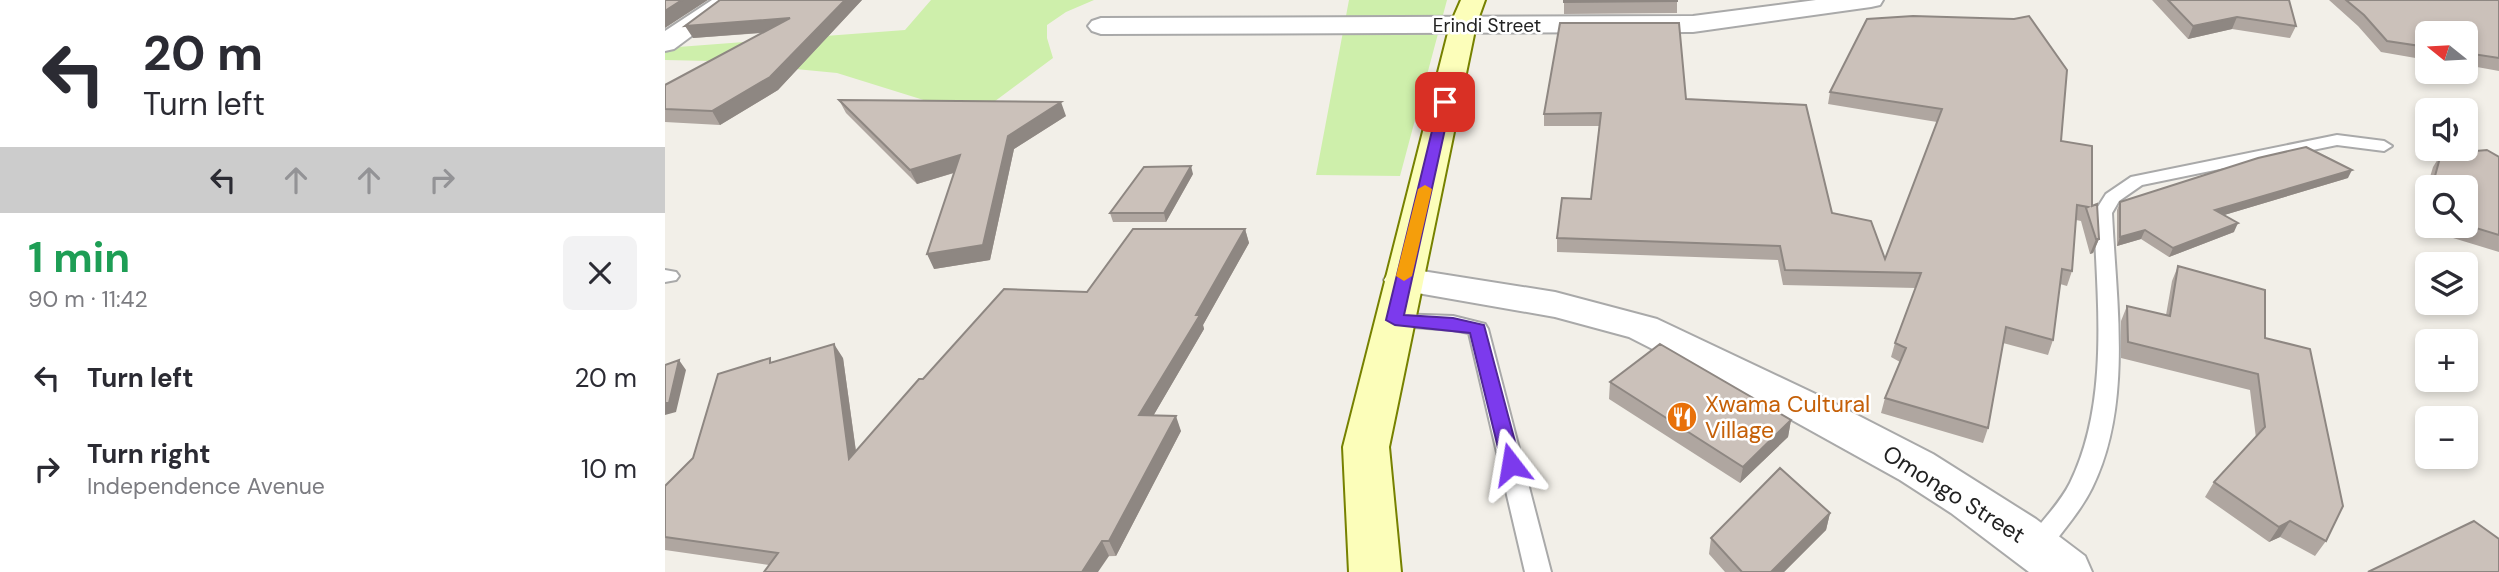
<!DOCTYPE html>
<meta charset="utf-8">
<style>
:root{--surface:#fff;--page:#f2f2f3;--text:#2b2b33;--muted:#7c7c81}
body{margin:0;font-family:"DM Sans",sans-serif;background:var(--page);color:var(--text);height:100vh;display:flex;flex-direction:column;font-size:26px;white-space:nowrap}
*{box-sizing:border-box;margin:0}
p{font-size:23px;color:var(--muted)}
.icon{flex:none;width:38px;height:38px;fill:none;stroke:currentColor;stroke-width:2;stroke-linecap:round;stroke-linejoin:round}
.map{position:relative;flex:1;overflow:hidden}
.panel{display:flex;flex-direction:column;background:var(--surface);width:665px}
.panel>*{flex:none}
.hud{background:#fff;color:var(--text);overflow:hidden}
.needle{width:46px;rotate:288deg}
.fabs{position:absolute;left:1750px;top:21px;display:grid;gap:14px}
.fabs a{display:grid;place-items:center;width:63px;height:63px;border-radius:10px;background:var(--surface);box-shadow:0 4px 10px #0003;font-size:35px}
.pin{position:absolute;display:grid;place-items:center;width:60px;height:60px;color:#fff;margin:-30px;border-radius:14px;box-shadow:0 4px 10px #0006}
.me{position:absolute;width:77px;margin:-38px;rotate:346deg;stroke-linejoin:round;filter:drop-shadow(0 0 5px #0008)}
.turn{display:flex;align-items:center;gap:24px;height:147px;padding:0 28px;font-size:32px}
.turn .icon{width:91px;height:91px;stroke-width:2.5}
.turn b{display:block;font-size:49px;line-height:60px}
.lanes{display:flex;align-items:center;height:66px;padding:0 28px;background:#0003;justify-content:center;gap:35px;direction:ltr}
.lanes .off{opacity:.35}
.round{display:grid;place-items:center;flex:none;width:74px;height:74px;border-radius:10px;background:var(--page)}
.overview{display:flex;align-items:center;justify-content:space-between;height:119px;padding:0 28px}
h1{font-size:42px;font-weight:700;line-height:52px;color:#1e9e55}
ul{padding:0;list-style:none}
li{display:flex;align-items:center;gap:21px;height:91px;padding:0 28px}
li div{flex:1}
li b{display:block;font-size:26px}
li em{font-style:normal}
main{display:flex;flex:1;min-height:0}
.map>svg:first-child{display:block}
.grass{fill:#ceefab}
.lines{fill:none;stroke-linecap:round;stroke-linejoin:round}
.service-casing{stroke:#a9a9a9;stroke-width:4}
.minor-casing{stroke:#a9a9a9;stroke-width:4}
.secondary-casing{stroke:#768100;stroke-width:4}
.service{fill:#fff;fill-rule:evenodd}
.minor{fill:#fff;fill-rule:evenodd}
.secondary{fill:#fcfeba;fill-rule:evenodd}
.wall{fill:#afa6a0}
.shaded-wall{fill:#8e8782}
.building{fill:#cbc1ba;stroke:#8e8782;stroke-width:2}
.route{fill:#7c3aed;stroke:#51269a;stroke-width:2}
.slow{fill:#f59e0b}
.labels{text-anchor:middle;stroke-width:5;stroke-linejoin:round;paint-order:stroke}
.far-street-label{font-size:19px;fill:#222;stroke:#fff}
.food-label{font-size:23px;fill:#c56008;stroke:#fff;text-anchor:start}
.street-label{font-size:23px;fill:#222;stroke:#fff}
</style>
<main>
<section class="panel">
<div class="hud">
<div class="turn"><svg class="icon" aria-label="left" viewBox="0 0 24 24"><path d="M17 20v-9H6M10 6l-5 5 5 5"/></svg><div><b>20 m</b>Turn left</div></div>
<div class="lanes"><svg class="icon" aria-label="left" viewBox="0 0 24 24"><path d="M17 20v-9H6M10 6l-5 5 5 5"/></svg><svg class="icon off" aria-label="ahead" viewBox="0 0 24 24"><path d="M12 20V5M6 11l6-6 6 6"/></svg><svg class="icon off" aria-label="ahead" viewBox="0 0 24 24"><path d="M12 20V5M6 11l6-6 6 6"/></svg><svg class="icon off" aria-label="right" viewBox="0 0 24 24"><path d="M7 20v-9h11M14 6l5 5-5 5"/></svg></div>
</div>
<div class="overview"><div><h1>1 min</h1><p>90 m · 11:42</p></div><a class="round"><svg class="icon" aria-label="close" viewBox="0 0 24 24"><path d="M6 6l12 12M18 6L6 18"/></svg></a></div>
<ul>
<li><svg class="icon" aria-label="left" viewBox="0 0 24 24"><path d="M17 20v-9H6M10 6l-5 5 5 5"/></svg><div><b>Turn left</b></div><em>20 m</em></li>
<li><svg class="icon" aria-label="right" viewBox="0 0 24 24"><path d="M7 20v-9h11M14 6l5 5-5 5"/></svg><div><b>Turn right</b><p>Independence Avenue</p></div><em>10 m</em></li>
</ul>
</section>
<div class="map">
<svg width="1834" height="572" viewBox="0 0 1834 572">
<rect width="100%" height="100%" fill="#f2efe8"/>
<path class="grass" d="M 266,0 L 429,0 L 401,12 L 382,25 L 382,38 L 388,58 L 310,116 L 172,73 L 46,61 L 0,60 L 0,48 L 240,30 Z
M 684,0 L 782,0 L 735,176 L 651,175 Z"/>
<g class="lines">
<g class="service-casing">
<path id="service" d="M 1672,135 L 1719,141 L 1727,146 L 1719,151 L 1672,145 L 1477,185 L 1454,201 L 1447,213 C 1451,302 1468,405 1427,488 C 1415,512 1397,532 1381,553 L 1372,557 L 1363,553 L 1359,546 L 1363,539 C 1377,521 1395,503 1405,483 C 1445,401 1432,301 1429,213 L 1441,194 L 1466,177 Z
M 0,270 L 11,272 L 14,276 L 11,280 L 0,282 Z
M 730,314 L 788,316 L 820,324 L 823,329 L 886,572 L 860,572 L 804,333 L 788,330 L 723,325 L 720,320 L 723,315 Z"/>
</g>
<g class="minor-casing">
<path id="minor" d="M 47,0 L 75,0 L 9,49 L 0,51 L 0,31 Z
M 1151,0 L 1218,0 L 1215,5 L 1206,7 L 1028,32 L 436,34 L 427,31 L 423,26 L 427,21 L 436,18 L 1028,16 Z
M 738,268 L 890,292 L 992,319 L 1159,398 L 1268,454 L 1371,519 L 1420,556 L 1427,572 L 1364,572 L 1286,513 L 1235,480 L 1127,420 L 964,337 L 890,317 L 724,288 L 719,280 L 724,272 Z"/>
</g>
<g class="secondary-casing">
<path id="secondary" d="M 796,0 L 820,0 L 811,25 L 724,447 L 736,572 L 684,572 L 678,447 L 785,25 Z"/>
</g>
<use href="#service" class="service"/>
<use href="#minor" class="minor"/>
<use href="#secondary" class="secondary"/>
</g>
<path class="wall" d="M 55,0 L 197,0 L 113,90 L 55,125 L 0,122 L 0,85 L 97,33 L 28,38 Z
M 1487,0 L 1624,0 L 1631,26 L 1625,38 L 1567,29 L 1523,39 Z
M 1664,0 L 1834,0 L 1834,71 L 1801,65 L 1801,33 L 1762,33 L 1762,60 L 1716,52 L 1693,26 Z
M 1012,1 L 1012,13 L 899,14 L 899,2 Z
M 1202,19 L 1396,141 L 1427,206 L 1434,239 L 1428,253 L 1425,254 L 1416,221 L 1411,220 L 1407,271 L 1402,286 L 1395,284 L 1388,340 L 1383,355 L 1338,343 L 1323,428 L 1318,443 L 1216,413 L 1220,398 L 1235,362 L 1226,357 L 1230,343 L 1251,288 L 1118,285 L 1113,260 L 892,252 L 892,238 L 926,199 L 934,126 L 879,126 L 879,114 L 1021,99 L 1167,213 L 1220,259 L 1272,122 L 1163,104 L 1165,92 Z
M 174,100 L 401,116 L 349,149 L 325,260 L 269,269 L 289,173 L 252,184 L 181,113 Z
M 1776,154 L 1834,157 L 1834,252 L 1752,227 L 1762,188 L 1762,226 L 1801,226 L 1801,187 L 1762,187 L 1768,167 Z
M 528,174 L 501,222 L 448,222 L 445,213 Z
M 1683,178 L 1559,215 L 1569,232 L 1504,257 L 1476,239 L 1452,246 L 1452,210 L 1455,202 Z
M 580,229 L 584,243 L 538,325 L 539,329 L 488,416 L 516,431 L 451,556 L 104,565 L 0,550 L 0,486 L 28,458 L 108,362 L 178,358 L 191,451 L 258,379 L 422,292 Z
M 1513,266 L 1600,338 L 1661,541 L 1650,556 L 1615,537 L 1604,542 L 1540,497 L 1549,482 L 1591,438 L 1585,390 L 1456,358 L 1456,321 L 1462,306 L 1501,315 L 1507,281 Z
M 945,382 L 1126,420 L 1123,437 L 1075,483 L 944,399 Z
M 1165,513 L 1161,530 L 1119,572 L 1060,572 L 1044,554 L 1046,538 Z"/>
<path class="shaded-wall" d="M 17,0 L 43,0 L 0,28 L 0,11 Z
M 180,0 L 197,0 L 113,90 L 55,125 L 47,111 Z
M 1572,17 L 1567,29 L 1523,39 L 1528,26 Z
M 125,18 L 131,30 L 28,38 L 20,26 Z
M 396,102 L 401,116 L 349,149 L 325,260 L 269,269 L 262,254 L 343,136 Z
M 295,155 L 301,169 L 252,184 L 245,170 Z
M 526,166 L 528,174 L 501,222 L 499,213 Z
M 1687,170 L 1683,178 L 1546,219 L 1550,210 Z
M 1573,223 L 1569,232 L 1504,257 L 1508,248 Z
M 580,229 L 584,243 L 538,325 L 539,329 L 480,430 L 474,415 Z
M 1480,230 L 1476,239 L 1452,246 L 1455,237 Z
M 1431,239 L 1434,239 L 1428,253 L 1425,254 Z
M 169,344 L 178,358 L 194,474 L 184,459 Z
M 14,360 L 21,370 L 11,412 L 0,415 L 0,403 Z
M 511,416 L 516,431 L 451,556 L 444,541 Z
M 1126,420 L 1123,437 L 1075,483 L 1078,467 Z
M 1165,513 L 1161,530 L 1119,572 L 1106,572 Z
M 1625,521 L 1615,537 L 1604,542 L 1614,527 Z
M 437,541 L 444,556 L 433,572 L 417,572 Z"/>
<path class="building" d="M 0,0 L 17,0 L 0,11 Z
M 55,0 L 180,0 L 105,77 L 47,111 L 0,109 L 0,85 L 125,18 L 20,26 Z
M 899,0 L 1012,0 L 1012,1 L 899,2 Z
M 1503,0 L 1624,0 L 1631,26 L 1572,17 L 1528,26 Z
M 1681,0 L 1834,0 L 1834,58 L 1801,53 L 1801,33 L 1762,33 L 1762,47 L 1722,41 L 1699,15 Z
M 1248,16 L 1349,19 L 1364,16 L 1402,70 L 1396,141 L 1427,146 L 1427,206 L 1432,204 L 1434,239 L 1431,239 L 1421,208 L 1423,207 L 1412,205 L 1407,271 L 1397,269 L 1388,340 L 1341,327 L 1323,428 L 1220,398 L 1241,348 L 1230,343 L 1256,273 L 1120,270 L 1115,246 L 892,238 L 897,198 L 926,199 L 936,113 L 879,114 L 895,23 L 1014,23 L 1021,99 L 1141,105 L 1167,213 L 1206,221 L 1220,259 L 1277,109 L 1165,92 L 1202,19 Z
M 174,100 L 396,102 L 343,136 L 318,245 L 262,254 L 295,155 L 245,170 Z
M 1641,147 L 1687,170 L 1550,210 L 1573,223 L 1508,248 L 1480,230 L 1455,237 L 1455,202 L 1593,158 Z
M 1822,150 L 1834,157 L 1834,235 L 1801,225 L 1801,187 L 1767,187 L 1776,154 Z
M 526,166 L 499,213 L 445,213 L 479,167 Z
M 468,229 L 580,229 L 531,315 L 535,315 L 474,415 L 511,416 L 444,541 L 437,541 L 417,572 L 99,572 L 113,553 L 0,537 L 0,486 L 28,458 L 53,374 L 105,358 L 105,363 L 169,344 L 184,459 L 254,379 L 258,379 L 339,289 L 422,292 Z
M 1513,266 L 1600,290 L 1600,338 L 1645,349 L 1678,506 L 1661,541 L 1625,521 L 1614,527 L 1549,482 L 1600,427 L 1593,374 L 1463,342 L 1462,306 L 1505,316 Z
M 995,344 L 1126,420 L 1078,467 L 945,382 Z
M 14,360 L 4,403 L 0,403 L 0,365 Z
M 1115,468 L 1165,513 L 1106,572 L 1077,572 L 1046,538 Z
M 1809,521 L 1834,539 L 1834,572 L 1703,572 Z"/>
<path class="route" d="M 780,98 L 786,102 L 739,315 L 788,318 L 819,325 L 856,464 L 853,469 L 846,471 L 839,469 L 837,464 L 805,333 L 730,325 L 721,320 L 774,102 Z"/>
<path class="slow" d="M 760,185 L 767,189 L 747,276 L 739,281 L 731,276 L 753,189 Z"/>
<defs>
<g id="restaurant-disc" transform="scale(1.575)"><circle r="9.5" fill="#e8710a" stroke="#fff"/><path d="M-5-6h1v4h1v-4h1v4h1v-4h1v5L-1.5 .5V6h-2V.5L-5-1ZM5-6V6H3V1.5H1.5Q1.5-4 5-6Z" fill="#fff"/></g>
</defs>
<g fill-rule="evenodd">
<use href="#restaurant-disc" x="1017" y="417"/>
</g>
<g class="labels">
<g class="far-street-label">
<text x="822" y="32">Erindi Street</text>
</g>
<g class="food-label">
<text x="1040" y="412">Xwama Cultural<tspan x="1040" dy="26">Village</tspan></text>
</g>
<g class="street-label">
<text transform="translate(1289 494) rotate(32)" y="8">Omongo Street</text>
</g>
</g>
</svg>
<div class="fabs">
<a><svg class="needle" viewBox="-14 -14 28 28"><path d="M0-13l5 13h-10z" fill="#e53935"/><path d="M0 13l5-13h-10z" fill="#7c7c81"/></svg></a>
<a><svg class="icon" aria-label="sound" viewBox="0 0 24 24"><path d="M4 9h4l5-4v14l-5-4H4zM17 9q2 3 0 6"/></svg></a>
<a><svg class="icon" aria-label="search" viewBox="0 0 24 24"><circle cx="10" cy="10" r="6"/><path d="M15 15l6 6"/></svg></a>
<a><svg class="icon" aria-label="layers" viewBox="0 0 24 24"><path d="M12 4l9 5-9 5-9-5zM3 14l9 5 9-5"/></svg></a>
<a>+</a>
<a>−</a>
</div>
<div class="pin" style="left:780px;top:102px;background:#d93025"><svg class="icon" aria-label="arrive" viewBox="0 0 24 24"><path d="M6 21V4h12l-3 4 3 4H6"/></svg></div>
<svg class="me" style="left:846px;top:464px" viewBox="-20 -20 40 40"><path d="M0-17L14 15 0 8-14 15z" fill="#7c3aed" stroke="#fff" stroke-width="4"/></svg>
</div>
</main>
